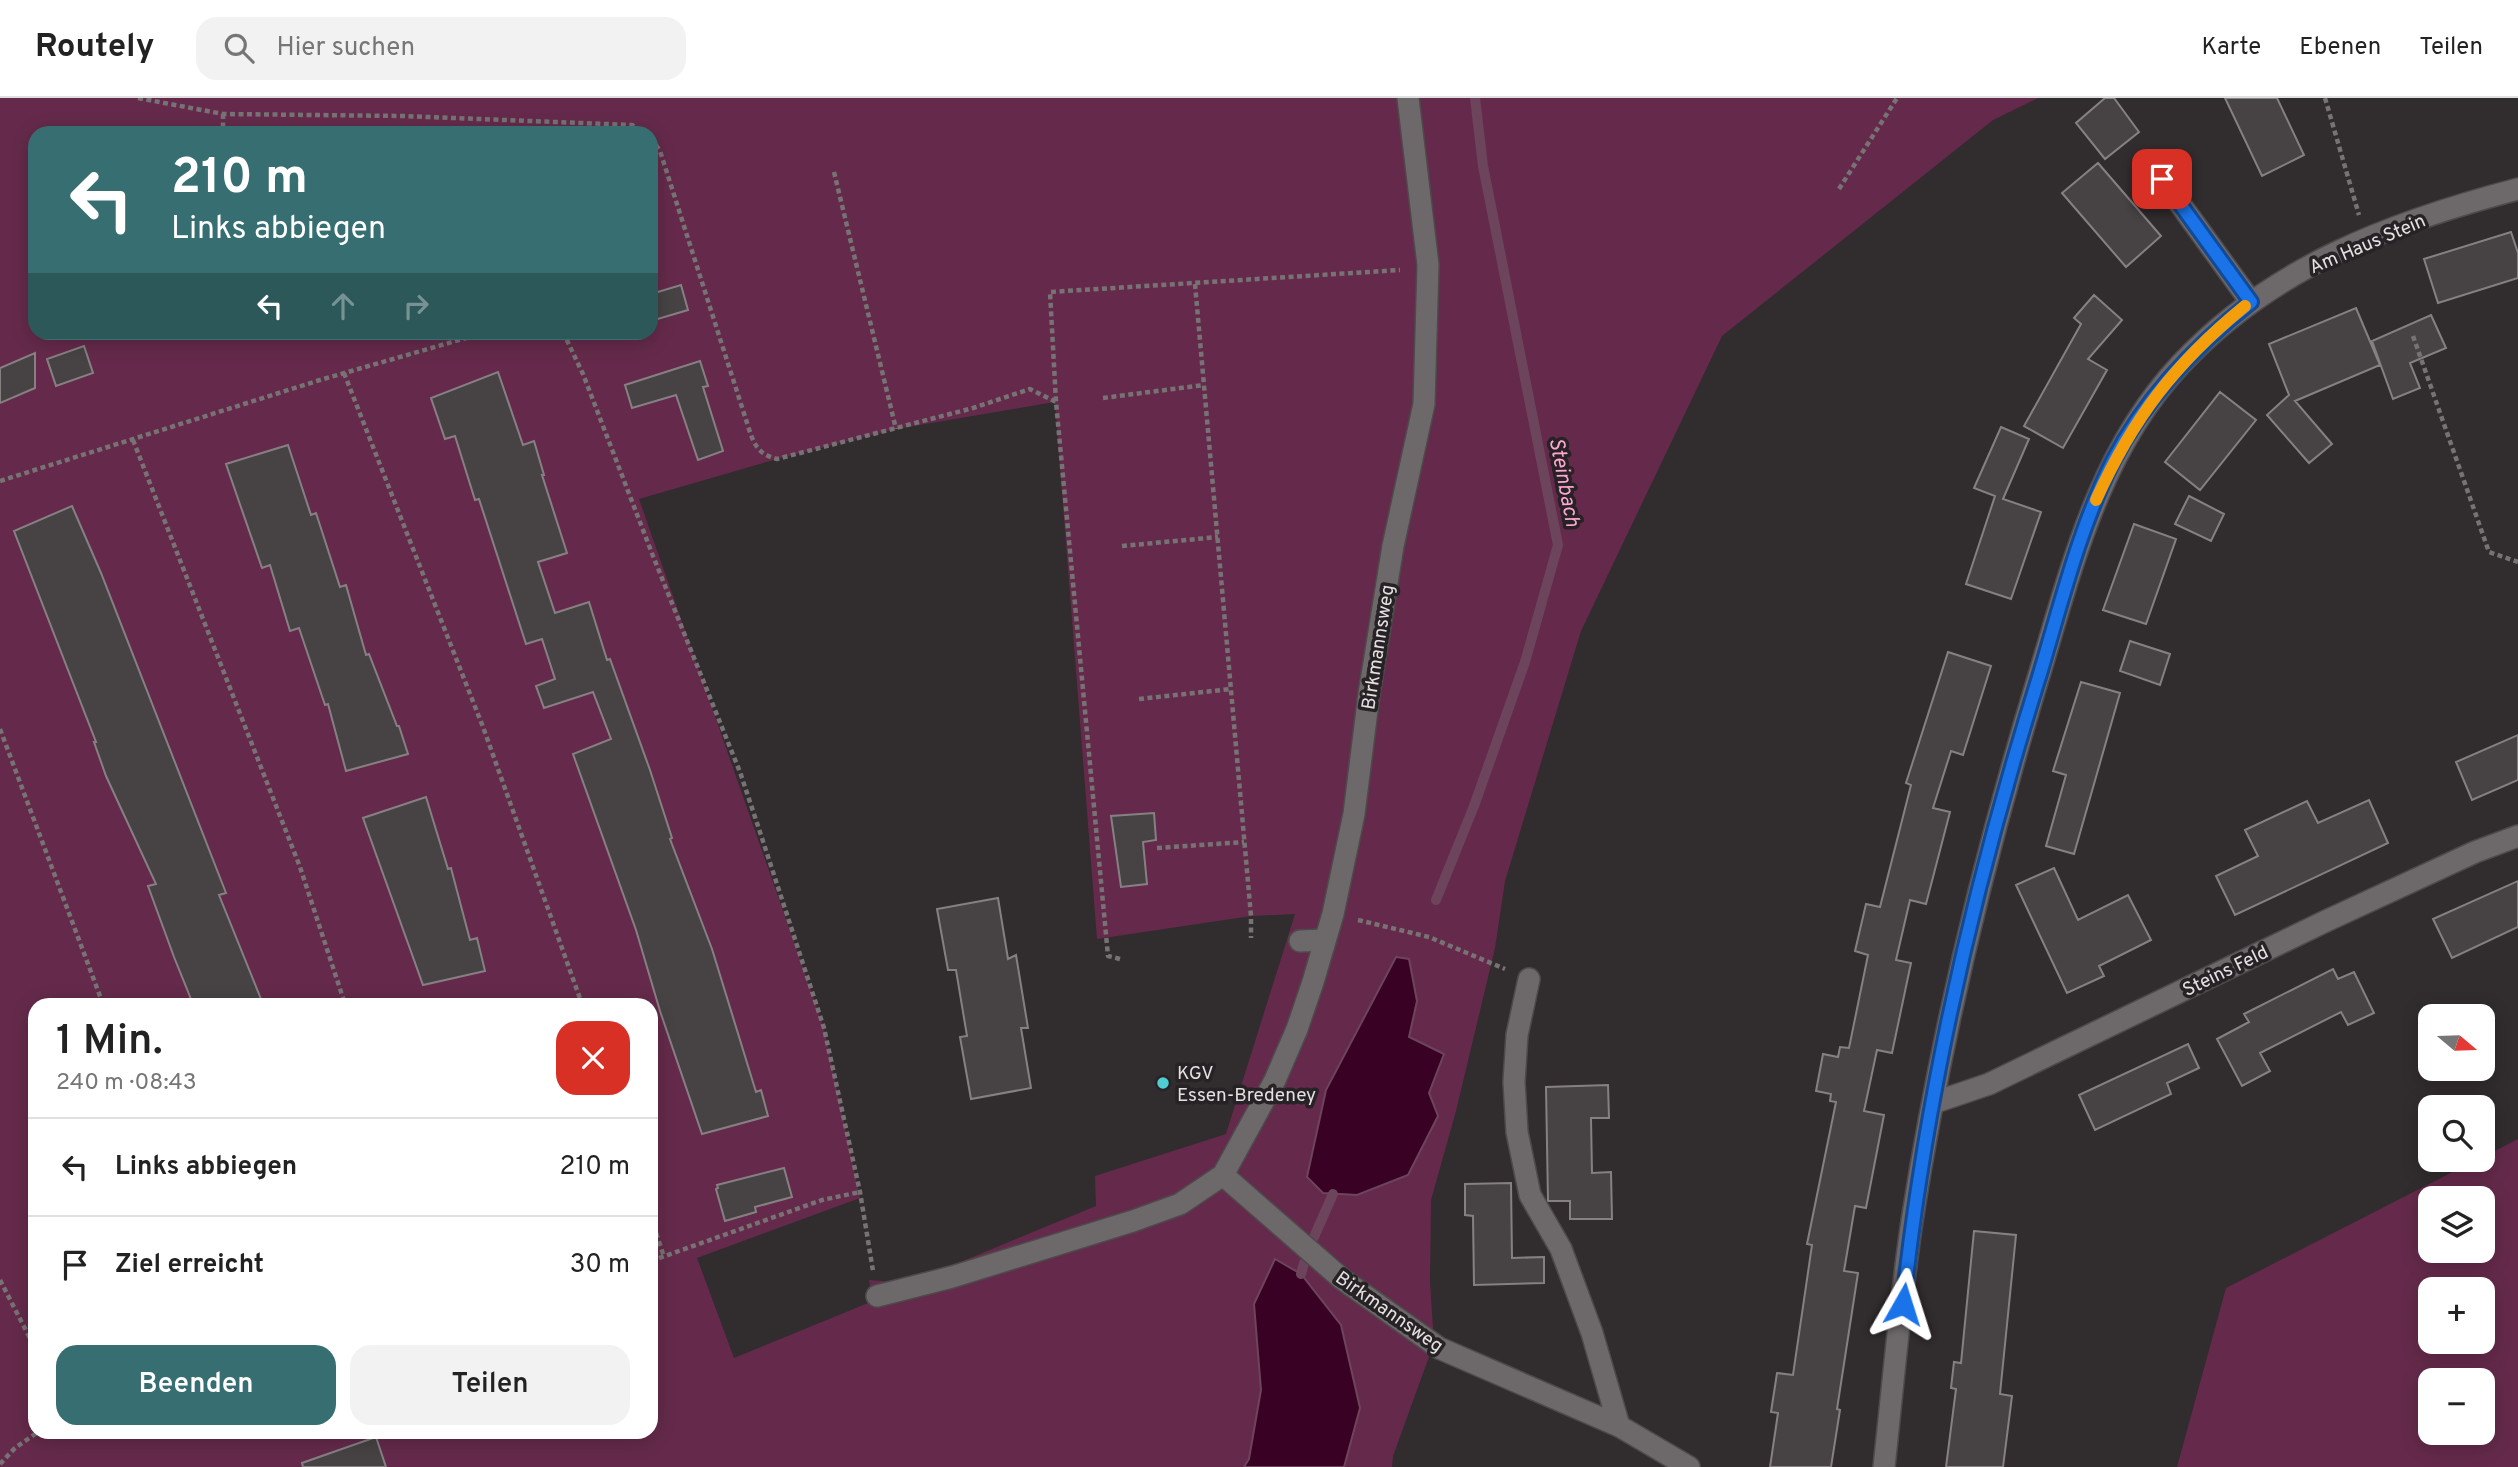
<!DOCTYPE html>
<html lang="de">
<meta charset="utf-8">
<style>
:root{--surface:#fff;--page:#f2f2f2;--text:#222;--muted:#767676;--line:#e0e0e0;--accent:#376e71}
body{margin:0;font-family:Overpass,sans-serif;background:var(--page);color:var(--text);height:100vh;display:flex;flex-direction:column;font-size:26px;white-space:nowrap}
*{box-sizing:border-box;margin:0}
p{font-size:23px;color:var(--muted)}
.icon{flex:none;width:38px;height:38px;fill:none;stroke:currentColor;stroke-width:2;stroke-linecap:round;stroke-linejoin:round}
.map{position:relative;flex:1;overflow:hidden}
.details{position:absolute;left:28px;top:900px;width:630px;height:441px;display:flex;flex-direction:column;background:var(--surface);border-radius:21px;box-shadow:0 4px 18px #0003}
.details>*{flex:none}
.guide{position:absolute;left:28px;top:28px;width:630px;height:214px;border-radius:21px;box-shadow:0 4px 18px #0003;background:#376e71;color:#fff;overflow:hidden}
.needle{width:46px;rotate:109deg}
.fabs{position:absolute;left:2418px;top:906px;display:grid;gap:14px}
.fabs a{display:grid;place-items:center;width:77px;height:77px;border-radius:14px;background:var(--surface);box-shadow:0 4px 18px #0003;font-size:35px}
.pin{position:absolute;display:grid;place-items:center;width:60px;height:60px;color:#fff;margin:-30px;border-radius:14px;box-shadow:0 4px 10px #0006}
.me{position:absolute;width:77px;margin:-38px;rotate:6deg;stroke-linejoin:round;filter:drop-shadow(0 0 5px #0008)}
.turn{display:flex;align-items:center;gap:24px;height:147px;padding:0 28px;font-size:32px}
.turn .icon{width:91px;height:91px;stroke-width:2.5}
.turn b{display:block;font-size:49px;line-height:60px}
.lanes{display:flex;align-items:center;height:66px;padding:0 28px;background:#0003;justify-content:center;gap:35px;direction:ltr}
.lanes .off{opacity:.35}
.round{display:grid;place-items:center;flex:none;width:74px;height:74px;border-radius:21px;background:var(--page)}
.headline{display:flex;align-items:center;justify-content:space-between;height:119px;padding:0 28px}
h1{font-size:42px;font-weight:600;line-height:52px}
.button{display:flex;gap:14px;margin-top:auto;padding:14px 28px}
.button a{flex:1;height:80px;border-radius:21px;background:var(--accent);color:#fff;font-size:28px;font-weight:600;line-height:80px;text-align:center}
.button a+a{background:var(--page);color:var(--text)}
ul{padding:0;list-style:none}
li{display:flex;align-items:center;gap:21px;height:98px;padding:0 28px;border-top:2px solid var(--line)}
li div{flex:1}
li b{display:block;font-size:26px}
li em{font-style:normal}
header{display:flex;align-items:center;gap:42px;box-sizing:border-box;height:98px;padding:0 35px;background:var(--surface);border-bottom:2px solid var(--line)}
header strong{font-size:33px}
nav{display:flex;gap:38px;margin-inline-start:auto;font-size:24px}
.search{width:490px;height:63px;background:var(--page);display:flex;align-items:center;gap:18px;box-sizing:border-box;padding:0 24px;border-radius:21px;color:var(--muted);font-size:26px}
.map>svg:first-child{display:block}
.green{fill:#652a4b;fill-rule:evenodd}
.water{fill:#390224;stroke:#6c455d;stroke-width:2}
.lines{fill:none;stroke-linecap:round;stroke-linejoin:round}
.stream{stroke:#6c455d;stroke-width:10}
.building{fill:#474345;stroke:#868083;stroke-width:2}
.service-casing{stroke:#4e4a4b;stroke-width:24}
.minor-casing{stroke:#4e4a4b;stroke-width:24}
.path{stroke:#777374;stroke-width:4.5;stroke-dasharray:5 3.5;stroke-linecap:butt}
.service{stroke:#6d686a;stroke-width:21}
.minor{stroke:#6d686a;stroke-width:21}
.route-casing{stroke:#114b97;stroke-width:18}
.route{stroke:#1a73e8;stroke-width:12}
.slow{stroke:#f59e0b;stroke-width:12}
.poi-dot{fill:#51ccd1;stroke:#272225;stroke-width:2.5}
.labels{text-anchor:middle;stroke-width:7;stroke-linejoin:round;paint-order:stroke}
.street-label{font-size:19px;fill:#e4e1e2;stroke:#272225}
.poi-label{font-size:19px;fill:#e4e1e2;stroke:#272225;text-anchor:start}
.water-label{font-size:21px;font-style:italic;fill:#ffa7d3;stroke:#272225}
</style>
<header>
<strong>Routely</strong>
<div class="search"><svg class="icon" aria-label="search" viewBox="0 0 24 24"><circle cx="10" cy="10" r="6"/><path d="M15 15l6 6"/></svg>Hier suchen</div>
<nav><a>Karte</a><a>Ebenen</a><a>Teilen</a></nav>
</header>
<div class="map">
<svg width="2518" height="1369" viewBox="0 0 2518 1369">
<rect width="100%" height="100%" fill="#312c2e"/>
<path class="green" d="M 0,0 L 1406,0 L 1425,170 L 1421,306 L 1390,446 L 1365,595 L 1350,714 L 1331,800 L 1358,719 L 1373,595 L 1396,449 L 1428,306 L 1430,167 L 1408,0 L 2038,0 L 1993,22 L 1722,238 L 1581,533 L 1505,783 L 1495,850 L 1456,1013 L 1431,1102 L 1430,1184 L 1434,1245 L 1393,1358 L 1392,1369 L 1344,1369 L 1360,1310 L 1341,1227 L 1301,1176 L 1276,1162 L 1254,1206 L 1261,1292 L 1249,1361 L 1244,1369 L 0,1369 ZM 35,35 L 651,35 L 651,234 L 35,234 ZM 1055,304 L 1097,841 L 1251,818 L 1295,816 L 1226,1036 L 1095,1078 L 1096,1108 L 910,1185 L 869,1182 L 873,1203 L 734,1260 L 697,1160 L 860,1100 L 824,930 L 639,401 L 777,361 L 896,331 ZM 1396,860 L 1409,861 L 1417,903 L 1409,939 L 1444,957 L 1429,995 L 1438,1018 L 1408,1077 L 1357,1097 L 1323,1095 L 1307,1080 L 1326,992 ZM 35,906 L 651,906 L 651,1334 L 35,1334 Z
M 2518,1041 L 2518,1369 L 2177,1369 L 2226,1190 L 2476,1062 L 2483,1062 L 2483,1059 ZM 2431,1101 L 2483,1101 L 2483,1153 L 2431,1153 ZM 2431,1192 L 2483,1192 L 2483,1244 L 2431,1244 ZM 2431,1283 L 2483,1283 L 2483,1335 L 2431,1335 Z"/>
<path class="water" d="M 1396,859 L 1409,861 L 1417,903 L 1409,939 L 1444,956 L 1429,995 L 1438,1018 L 1408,1077 L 1357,1097 L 1323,1095 L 1307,1079 L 1326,992 Z
M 1275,1161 L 1301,1176 L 1341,1227 L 1360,1310 L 1344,1369 L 1244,1369 L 1249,1361 L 1261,1292 L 1254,1206 Z"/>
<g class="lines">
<path class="stream" d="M 1436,802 L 1474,708 L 1525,564 L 1558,447 L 1483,68 L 1475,0
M 1314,1139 L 1333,1096
M 1301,1176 L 1304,1165"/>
</g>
<path class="building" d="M 2105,0 L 2114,0 L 2139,34 L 2105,61 L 2076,25 Z
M 2225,0 L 2277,0 L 2304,57 L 2262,78 Z
M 2098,65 L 2161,138 L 2126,169 L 2062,95 Z
M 2511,134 L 2518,155 L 2518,180 L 2438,205 L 2424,161 Z
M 681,187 L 688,212 L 651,223 L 651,196 Z
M 2094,197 L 2122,222 L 2088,261 L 2107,272 L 2063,350 L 2024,328 L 2081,226 L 2074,220 Z
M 2356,210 L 2380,267 L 2295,303 L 2332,346 L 2309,365 L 2267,317 L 2289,297 L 2269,246 Z
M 2431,217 L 2446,250 L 2410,265 L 2420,290 L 2393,301 L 2372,243 Z
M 84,248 L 93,275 L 56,288 L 47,261 Z
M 35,255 L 35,290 L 0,305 L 0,270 Z
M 700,263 L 708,288 L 703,289 L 723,353 L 698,362 L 676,297 L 632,310 L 625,287 Z
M 498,274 L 523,347 L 534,343 L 544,377 L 542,377 L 567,455 L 538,464 L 555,515 L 589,504 L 607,562 L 610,561 L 650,672 L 672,740 L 670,741 L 712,851 L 756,994 L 761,992 L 768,1018 L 702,1036 L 660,913 L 636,832 L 573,656 L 611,641 L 593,594 L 544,610 L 536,588 L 555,581 L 542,541 L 526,546 L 479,401 L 475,402 L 455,338 L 445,341 L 431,300 Z
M 2220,294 L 2256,322 L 2200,392 L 2165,364 Z
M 2001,329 L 2029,341 L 2003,401 L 2041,414 L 2011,501 L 1966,486 L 1995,398 L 1974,390 Z
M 288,347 L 311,417 L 316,415 L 340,489 L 346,487 L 366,557 L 369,556 L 397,628 L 399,628 L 408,656 L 346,673 L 328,606 L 325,607 L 299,530 L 290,533 L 270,467 L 262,470 L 226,366 Z
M 2189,398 L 2224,416 L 2211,443 L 2175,426 Z
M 72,408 L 101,475 L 226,795 L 219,797 L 263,906 L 193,906 L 174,859 L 148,788 L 156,786 L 106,678 L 94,644 L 96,644 L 14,433 Z
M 2134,426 L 2176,441 L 2146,526 L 2103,512 Z
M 2130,543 L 2170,556 L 2160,587 L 2120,573 Z
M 1948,554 L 1991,568 L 1963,657 L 1951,653 L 1933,710 L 1950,714 L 1926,806 L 1910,802 L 1896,862 L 1911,865 L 1892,955 L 1877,952 L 1864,1013 L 1884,1017 L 1866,1110 L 1855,1108 L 1844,1173 L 1858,1175 L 1837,1311 L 1840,1312 L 1831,1369 L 1770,1369 L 1778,1315 L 1771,1314 L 1777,1275 L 1793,1277 L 1812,1147 L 1807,1146 L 1836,1004 L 1830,1003 L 1831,996 L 1816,993 L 1823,956 L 1838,959 L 1840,949 L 1849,950 L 1868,857 L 1855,853 L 1866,806 L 1880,809 L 1911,687 L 1906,685 Z
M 2081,584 L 2120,595 L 2074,756 L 2046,748 L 2066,677 L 2053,673 Z
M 2518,637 L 2518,682 L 2472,702 L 2456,664 Z
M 426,699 L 448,771 L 451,770 L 470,842 L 477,840 L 485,873 L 423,887 L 363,720 Z
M 2369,702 L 2388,745 L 2235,817 L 2216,778 L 2258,758 L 2245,732 L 2307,703 L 2318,725 Z
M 1154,715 L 1156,742 L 1143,744 L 1147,786 L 1121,789 L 1111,718 Z
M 2054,770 L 2078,822 L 2128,797 L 2151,842 L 2099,868 L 2104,878 L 2067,895 L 2016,787 Z
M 2518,783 L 2518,829 L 2452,860 L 2433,821 Z
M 998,800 L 1008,861 L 1016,857 L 1028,930 L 1021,930 L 1031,990 L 971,1001 L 960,939 L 967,938 L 956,872 L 948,872 L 937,811 Z
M 2333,871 L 2338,881 L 2354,874 L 2374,915 L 2348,927 L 2341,914 L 2260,955 L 2270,973 L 2242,988 L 2217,941 L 2249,924 L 2244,916 Z
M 2188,946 L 2199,970 L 2167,985 L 2171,996 L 2095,1032 L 2079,997 Z
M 1608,987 L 1609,1020 L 1591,1020 L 1592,1075 L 1611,1074 L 1612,1121 L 1570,1121 L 1570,1103 L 1548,1103 L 1546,989 Z
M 784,1070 L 792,1099 L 755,1109 L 756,1114 L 725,1123 L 716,1091 L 718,1090 L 717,1087 Z
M 1511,1085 L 1512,1160 L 1544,1159 L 1544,1185 L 1474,1187 L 1473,1118 L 1465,1117 L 1465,1086 Z
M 1974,1133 L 2016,1137 L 2000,1296 L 2012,1298 L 2003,1369 L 1946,1369 L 1956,1291 L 1951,1290 L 1954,1264 L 1961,1265 Z
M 376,1339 L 386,1369 L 303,1369 L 302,1365 Z"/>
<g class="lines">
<g class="service-casing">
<path id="service" d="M 2146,69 L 2162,81 L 2251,204
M 1300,843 L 1325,842"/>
</g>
<g class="minor-casing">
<path id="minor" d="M 1408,0 L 1428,167 L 1424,306 L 1393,448 L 1369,596 L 1354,716 L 1333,816 L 1313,884 L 1297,931 L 1275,982 L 1223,1077 L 1342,1181 L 1439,1250 L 1619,1328 L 1689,1369
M 1529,881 L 1517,937 L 1514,984 L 1517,1034 L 1530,1097 L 1561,1151 L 1592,1235 L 1619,1328
M 1933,1005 L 1989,986 L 2326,823 L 2475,754 L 2518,738
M 877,1198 L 952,1179 L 1133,1123 L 1180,1106 L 1223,1077
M 1884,1369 C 1893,1287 1900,1204 1912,1123 C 1941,937 1985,754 2040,574 C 2073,464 2100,353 2180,267 C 2271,169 2392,124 2518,91"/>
</g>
<path class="path" d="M 138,0 L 223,16 L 403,18 L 632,27 L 645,35
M 2325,0 L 2359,117
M 223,16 L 223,35
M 651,40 L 660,53 L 748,328 C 754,347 758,356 777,361 L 973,310 L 1030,291 L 1056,304
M 834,74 L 896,331
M 1839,91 L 1897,0
M 1195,186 L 1251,818 L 1251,840
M 563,234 L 583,276 L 653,458 L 740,674 L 758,728 L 824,930 L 860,1094 L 873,1173
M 2413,238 L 2489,454 L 2518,464
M 344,275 L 483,629 L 582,906
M 1103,300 L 1204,287
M 133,342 L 300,769 L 345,906
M 0,383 L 320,282 L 487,234
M 1122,448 L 1218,439
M 1139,601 L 1231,591
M 0,631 L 103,906
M 1157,750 L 1244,744
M 1358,822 L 1429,839 L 1505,871
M 1120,861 L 1108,858 L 1056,304 L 1050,194 L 1400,172
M 651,1119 L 664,1159
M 651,1163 L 822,1102 L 860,1094
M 0,1182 L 35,1250
M 0,1366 L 15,1350 L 38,1334"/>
<use href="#service" class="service"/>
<use href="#minor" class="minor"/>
</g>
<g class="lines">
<g class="route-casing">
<path id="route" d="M 1903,1206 C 1926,993 1975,783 2039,579 C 2061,506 2079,431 2113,363 C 2146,299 2195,248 2251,204 L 2162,81"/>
</g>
<use href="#route" class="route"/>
<path class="slow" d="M 2096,402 C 2133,320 2175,265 2245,208"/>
</g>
<circle class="poi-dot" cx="1163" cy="985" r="7"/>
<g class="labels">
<g class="street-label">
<text transform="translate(2367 145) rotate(-23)" y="7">Am Haus Stein</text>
<text transform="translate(1377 549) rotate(-81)" y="7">Birkmannsweg</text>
<text transform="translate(2225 872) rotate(-26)" y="7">Steins Feld</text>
<text transform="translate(1390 1213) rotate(35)" y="7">Birkmannsweg</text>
</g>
<g class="poi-label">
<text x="1177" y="981">KGV<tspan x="1177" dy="22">Essen-Bredeney</tspan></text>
</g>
<g class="water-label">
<text transform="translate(1565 384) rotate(79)" y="7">Steinbach</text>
</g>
</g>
</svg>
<div class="fabs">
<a><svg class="needle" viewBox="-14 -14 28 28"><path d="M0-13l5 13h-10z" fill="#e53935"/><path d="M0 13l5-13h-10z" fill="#767676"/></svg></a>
<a><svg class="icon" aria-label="search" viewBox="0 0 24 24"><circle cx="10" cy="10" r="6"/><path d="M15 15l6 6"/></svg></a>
<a><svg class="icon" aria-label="layers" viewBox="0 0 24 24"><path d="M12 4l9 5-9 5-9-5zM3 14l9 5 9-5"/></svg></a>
<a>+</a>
<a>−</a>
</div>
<div class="pin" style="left:2162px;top:81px;background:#d93025"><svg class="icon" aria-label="arrive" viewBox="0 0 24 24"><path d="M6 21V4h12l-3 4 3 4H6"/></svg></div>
<svg class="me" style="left:1903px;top:1206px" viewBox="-20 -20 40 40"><path d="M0-17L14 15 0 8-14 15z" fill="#1a73e8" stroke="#fff" stroke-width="4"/></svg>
<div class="guide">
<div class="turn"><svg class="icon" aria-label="left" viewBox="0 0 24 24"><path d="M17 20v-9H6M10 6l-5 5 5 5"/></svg><div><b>210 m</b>Links abbiegen</div></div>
<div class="lanes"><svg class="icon" aria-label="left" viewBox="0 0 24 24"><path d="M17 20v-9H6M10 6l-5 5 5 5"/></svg><svg class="icon off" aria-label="ahead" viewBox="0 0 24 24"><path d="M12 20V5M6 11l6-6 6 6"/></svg><svg class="icon off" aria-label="right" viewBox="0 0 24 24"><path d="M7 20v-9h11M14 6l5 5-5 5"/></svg></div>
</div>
<section class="details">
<div class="headline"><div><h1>1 Min.</h1><p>240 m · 08:43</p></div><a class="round" style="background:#d93025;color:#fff"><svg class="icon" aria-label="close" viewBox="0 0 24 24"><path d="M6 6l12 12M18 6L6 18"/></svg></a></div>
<ul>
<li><svg class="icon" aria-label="left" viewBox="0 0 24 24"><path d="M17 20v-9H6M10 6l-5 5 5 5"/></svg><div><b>Links abbiegen</b></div><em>210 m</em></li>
<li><svg class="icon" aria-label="arrive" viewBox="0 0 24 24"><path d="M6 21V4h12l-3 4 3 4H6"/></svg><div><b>Ziel erreicht</b></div><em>30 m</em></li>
</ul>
<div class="button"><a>Beenden</a><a>Teilen</a></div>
</section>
</div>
